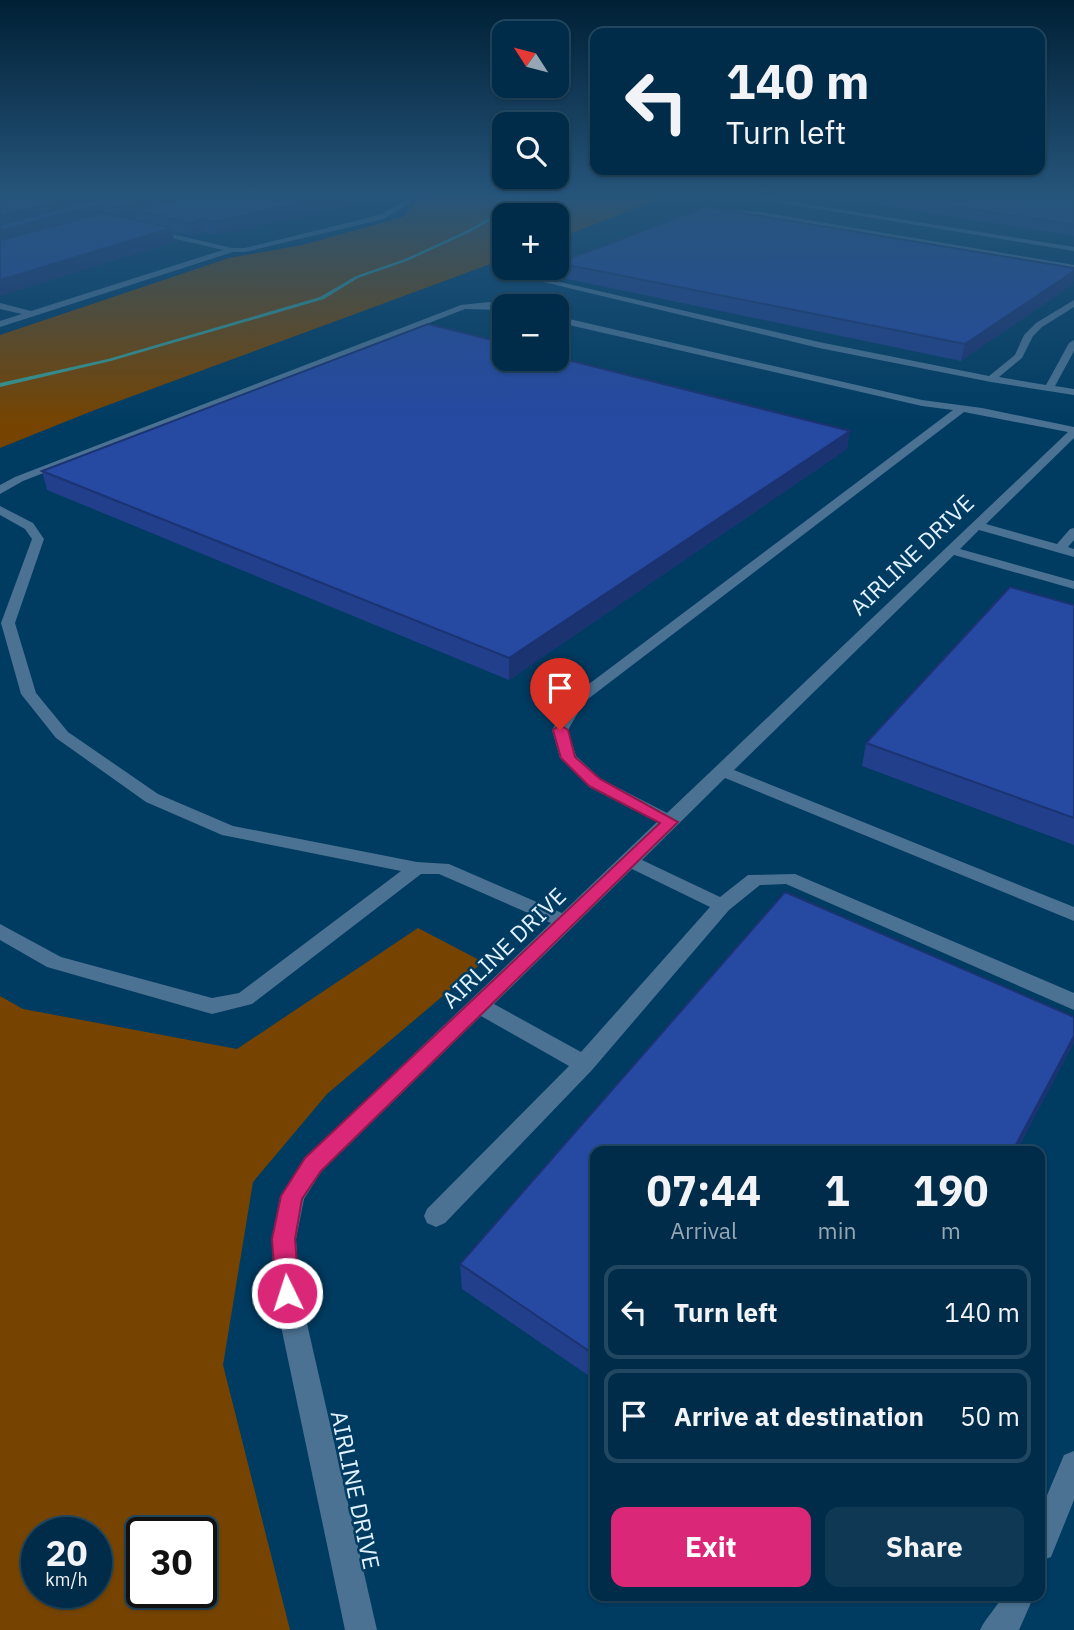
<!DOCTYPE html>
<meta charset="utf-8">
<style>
:root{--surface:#002c49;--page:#0e3853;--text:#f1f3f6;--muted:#95a7b4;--line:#224861;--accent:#db2777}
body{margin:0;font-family:"IBM Plex Sans",sans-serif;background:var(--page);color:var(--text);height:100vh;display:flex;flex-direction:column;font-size:26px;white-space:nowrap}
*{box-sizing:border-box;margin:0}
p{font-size:23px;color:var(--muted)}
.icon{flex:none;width:38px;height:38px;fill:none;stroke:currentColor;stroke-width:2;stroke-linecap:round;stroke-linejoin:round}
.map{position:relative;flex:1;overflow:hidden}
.drawer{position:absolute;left:590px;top:1146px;width:455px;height:455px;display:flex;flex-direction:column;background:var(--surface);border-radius:14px;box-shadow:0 2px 5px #0004,0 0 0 2px var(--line)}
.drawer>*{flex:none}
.top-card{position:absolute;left:590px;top:28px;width:455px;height:147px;border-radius:14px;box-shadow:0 2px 5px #0004,0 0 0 2px var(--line);background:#002c49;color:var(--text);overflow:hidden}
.needle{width:46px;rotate:306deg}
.controls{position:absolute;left:492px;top:21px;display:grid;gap:14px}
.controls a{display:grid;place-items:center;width:77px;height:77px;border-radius:14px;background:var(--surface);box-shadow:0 2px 5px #0004,0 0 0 2px var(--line);font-size:35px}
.speed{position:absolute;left:21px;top:1517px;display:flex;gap:14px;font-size:35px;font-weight:700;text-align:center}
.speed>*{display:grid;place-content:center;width:91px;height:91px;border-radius:50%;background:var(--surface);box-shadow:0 2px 5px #0004,0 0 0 2px var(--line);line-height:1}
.speed small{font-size:18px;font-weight:400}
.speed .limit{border:4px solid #111;border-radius:10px;background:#fff;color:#111}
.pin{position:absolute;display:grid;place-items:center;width:60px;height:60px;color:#fff;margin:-72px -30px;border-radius:50% 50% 50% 0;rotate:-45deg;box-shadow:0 0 7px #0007}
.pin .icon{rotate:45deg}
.me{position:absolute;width:77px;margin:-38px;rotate:356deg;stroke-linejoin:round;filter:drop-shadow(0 0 5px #0008)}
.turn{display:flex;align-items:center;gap:24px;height:147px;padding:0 21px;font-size:32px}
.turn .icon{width:91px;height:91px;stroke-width:2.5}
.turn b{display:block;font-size:49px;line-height:60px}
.eta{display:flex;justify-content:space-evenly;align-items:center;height:119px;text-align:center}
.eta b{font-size:42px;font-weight:700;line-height:49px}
.action{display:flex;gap:14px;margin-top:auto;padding:14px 21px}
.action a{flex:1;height:80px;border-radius:14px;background:var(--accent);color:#fff;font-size:28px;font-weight:700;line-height:80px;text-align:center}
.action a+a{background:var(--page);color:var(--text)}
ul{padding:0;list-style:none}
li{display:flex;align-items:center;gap:21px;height:94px;margin:0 14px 10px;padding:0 7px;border:4px solid var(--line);border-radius:14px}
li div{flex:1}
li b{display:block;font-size:26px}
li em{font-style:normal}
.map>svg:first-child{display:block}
.green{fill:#764400;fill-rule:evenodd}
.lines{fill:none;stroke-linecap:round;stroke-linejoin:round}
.stream{fill:#3b998e;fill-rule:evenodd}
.minor{fill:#4b7292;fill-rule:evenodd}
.wall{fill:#213f8b;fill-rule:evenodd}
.shaded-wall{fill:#1b3371}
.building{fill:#2649a2;stroke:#1b3371;stroke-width:2}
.route{fill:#db2777;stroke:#8e194d;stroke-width:2}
.labels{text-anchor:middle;stroke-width:5;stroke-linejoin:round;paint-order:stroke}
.street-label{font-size:23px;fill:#e1f1ff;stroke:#003b61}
</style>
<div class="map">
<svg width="1074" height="1630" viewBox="0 0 1074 1630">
<rect width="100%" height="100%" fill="#003b61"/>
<path class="green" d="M 420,197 L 664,197 L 557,239 L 556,215 L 504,215 L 504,259 L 92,411 L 0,448 L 0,335 L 229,258 L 302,245 L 403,217 Z
M 418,928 L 483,962 L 327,1094 L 253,1182 L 223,1365 L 290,1630 L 0,1630 L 0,996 L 23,1009 L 237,1049 ZM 37,1533 L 96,1533 L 96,1592 L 37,1592 ZM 142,1533 L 201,1533 L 201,1592 L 142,1592 Z"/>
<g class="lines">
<path class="stream" d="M 526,197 L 531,197 L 468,233 L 407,261 L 358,278 L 324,299 L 111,361 L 0,387 L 0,383 L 108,359 L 320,297 L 356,276 L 405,259 L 466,231 Z"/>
<path class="minor" d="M 404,197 L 410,197 L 410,203 L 384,219 L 245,252 L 233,252 L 0,327 L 0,321 L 22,314 L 0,309 L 0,303 L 31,311 L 223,250 L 146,232 L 146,228 L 232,248 L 245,248 L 379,215 L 404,201 Z
M 745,197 L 762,197 L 1074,247 L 1074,251 Z
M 717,209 L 760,212 L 1074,265 L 1074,269 L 760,216 L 715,212 Z
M 579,259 L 582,263 L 547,279 L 819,342 L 989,376 L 1015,355 L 1024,335 L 1036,323 L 1074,300 L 1074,307 L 1042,327 L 1033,336 L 1022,358 L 999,377 L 1046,385 L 1069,343 L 1074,340 L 1074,351 L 1055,386 L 1074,389 L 1074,395 L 991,382 L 819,348 L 535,280 Z
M 489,302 L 508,306 L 504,306 L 504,310 L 465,309 L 23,481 L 0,494 L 0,485 L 15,477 L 461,305 Z
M 556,316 L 922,400 L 982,408 L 1074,427 L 1074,438 L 986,524 L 1057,544 L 1070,529 L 1074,528 L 1074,540 L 1068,547 L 1074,549 L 1074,557 L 979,530 L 960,549 L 1074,581 L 1074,589 L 954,555 L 734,770 L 1074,907 L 1074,921 L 725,778 L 642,860 L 720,897 L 748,875 L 795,874 L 1074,993 L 1074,1010 L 786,884 L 760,885 L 729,910 L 592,1070 L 445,1223 L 436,1227 L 427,1223 L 424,1216 L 427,1209 L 569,1066 L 481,1016 L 321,1172 L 304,1199 L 296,1239 L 300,1293 L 377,1630 L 345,1630 L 274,1293 L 272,1239 L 280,1197 L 305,1158 L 551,923 L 439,874 L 421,874 L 252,1004 L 212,1014 L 47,967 L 0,940 L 0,924 L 61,957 L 212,998 L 239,993 L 401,871 L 222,835 L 146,802 L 56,738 L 21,694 L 1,623 L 32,539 L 25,529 L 0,515 L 0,506 L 33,523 L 44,539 L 15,623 L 36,693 L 68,732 L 158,794 L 233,826 L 417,862 L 449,864 L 562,913 L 657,822 L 589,787 L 560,758 L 552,730 L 573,696 L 953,410 L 922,406 L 556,322 ZM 964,412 L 1068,432 L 667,813 L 601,779 L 576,756 L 568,730 L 584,702 ZM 632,869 L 710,907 L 581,1052 L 494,1004 Z
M 1074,1451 L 1074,1500 L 1051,1557 L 1040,1561 L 1040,1512 L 1064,1455 Z
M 1002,1596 L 1034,1596 L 1019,1630 L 980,1630 C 986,1617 996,1609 1002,1596 Z"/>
</g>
<path class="wall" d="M 0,197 L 380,197 L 380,198 L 216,235 L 205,232 L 192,236 L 173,231 L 174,242 ZM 135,215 L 136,220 L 125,218 Z
M 830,197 L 1074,197 L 1074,236 Z
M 558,263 L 1073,284 L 961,361 L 558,277 Z
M 850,431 L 847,449 L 509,680 L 47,490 L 42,471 Z
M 1074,605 L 1074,845 L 862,766 L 866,743 Z
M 785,892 L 1074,1017 L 1074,1042 L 1072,1046 L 1016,1152 L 595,1152 L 595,1380 L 462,1289 L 460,1264 Z"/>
<path class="shaded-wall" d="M 76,197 L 127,197 L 0,230 L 0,216 Z
M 156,197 L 192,197 L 193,201 L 134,210 L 135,215 L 118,219 L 116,207 Z
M 326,197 L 380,198 L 216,235 L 214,222 Z
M 102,204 L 104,216 L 0,245 L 0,231 Z
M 203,219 L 205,232 L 192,236 L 190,223 Z
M 172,228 L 174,242 L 0,296 L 0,280 Z
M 1074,271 L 1073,284 L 961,361 L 965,344 Z
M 850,431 L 847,449 L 509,680 L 509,658 Z
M 1074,1036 L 1074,1042 L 1072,1046 L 1016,1152 L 1012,1152 Z"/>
<path class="building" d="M 0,197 L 76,197 L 0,216 Z
M 103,197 L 156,197 L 116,207 L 102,204 L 0,231 L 0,225 Z
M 195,197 L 326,197 L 214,222 L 203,219 L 190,223 L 134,210 Z
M 894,197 L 1074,197 L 1074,225 Z
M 706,207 L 1074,268 L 1074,271 L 965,344 L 558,263 Z
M 103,213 L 172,228 L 0,280 L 0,240 Z
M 428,324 L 504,343 L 504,359 L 556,359 L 556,357 L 850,431 L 509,658 L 42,471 Z
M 1010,587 L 1074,605 L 1074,818 L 866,743 Z
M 785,892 L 1074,1017 L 1074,1036 L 1012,1152 L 595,1152 L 595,1355 L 460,1264 Z"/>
<linearGradient id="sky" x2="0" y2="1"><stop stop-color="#002035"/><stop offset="0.46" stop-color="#26557b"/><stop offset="1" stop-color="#26557b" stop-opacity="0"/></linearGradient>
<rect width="1074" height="425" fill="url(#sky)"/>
<path class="route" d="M 560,725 L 568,730 L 575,757 L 600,779 L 678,822 L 321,1171 L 302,1199 L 295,1239 L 299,1293 L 296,1300 L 287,1303 L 279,1300 L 276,1293 L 272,1239 L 281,1196 L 305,1158 L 660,823 L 589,786 L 561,758 L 553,730 Z"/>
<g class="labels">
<g class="street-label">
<text transform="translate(912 555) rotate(-44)" y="8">AIRLINE DRIVE</text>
<text transform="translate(504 948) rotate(-44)" y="8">AIRLINE DRIVE</text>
<text transform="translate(355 1490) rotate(78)" y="8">AIRLINE DRIVE</text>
</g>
</g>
</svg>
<div class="controls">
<a><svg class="needle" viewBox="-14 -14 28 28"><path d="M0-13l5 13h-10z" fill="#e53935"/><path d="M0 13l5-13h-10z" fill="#95a7b4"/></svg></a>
<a><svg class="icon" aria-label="search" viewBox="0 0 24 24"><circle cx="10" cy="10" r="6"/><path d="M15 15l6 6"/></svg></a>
<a>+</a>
<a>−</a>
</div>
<div class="speed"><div>20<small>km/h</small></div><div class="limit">30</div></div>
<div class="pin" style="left:560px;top:730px;background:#d93025"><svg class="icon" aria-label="arrive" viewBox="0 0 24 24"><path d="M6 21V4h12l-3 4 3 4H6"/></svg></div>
<svg class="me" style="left:287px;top:1293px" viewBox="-20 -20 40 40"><circle r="17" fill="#db2777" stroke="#fff" stroke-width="3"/><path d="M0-11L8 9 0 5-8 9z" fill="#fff"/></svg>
<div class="top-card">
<div class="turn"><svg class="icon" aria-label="left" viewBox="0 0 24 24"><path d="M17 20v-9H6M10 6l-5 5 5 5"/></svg><div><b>140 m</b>Turn left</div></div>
</div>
<section class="drawer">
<div class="eta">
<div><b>07:44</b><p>Arrival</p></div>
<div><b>1</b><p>min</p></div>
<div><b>190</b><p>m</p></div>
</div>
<ul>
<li><svg class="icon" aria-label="left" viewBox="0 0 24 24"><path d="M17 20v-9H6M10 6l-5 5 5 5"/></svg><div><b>Turn left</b></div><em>140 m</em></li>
<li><svg class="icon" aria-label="arrive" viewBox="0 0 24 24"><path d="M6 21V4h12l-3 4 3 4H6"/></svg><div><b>Arrive at destination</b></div><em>50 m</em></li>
</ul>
<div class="action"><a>Exit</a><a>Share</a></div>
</section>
</div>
